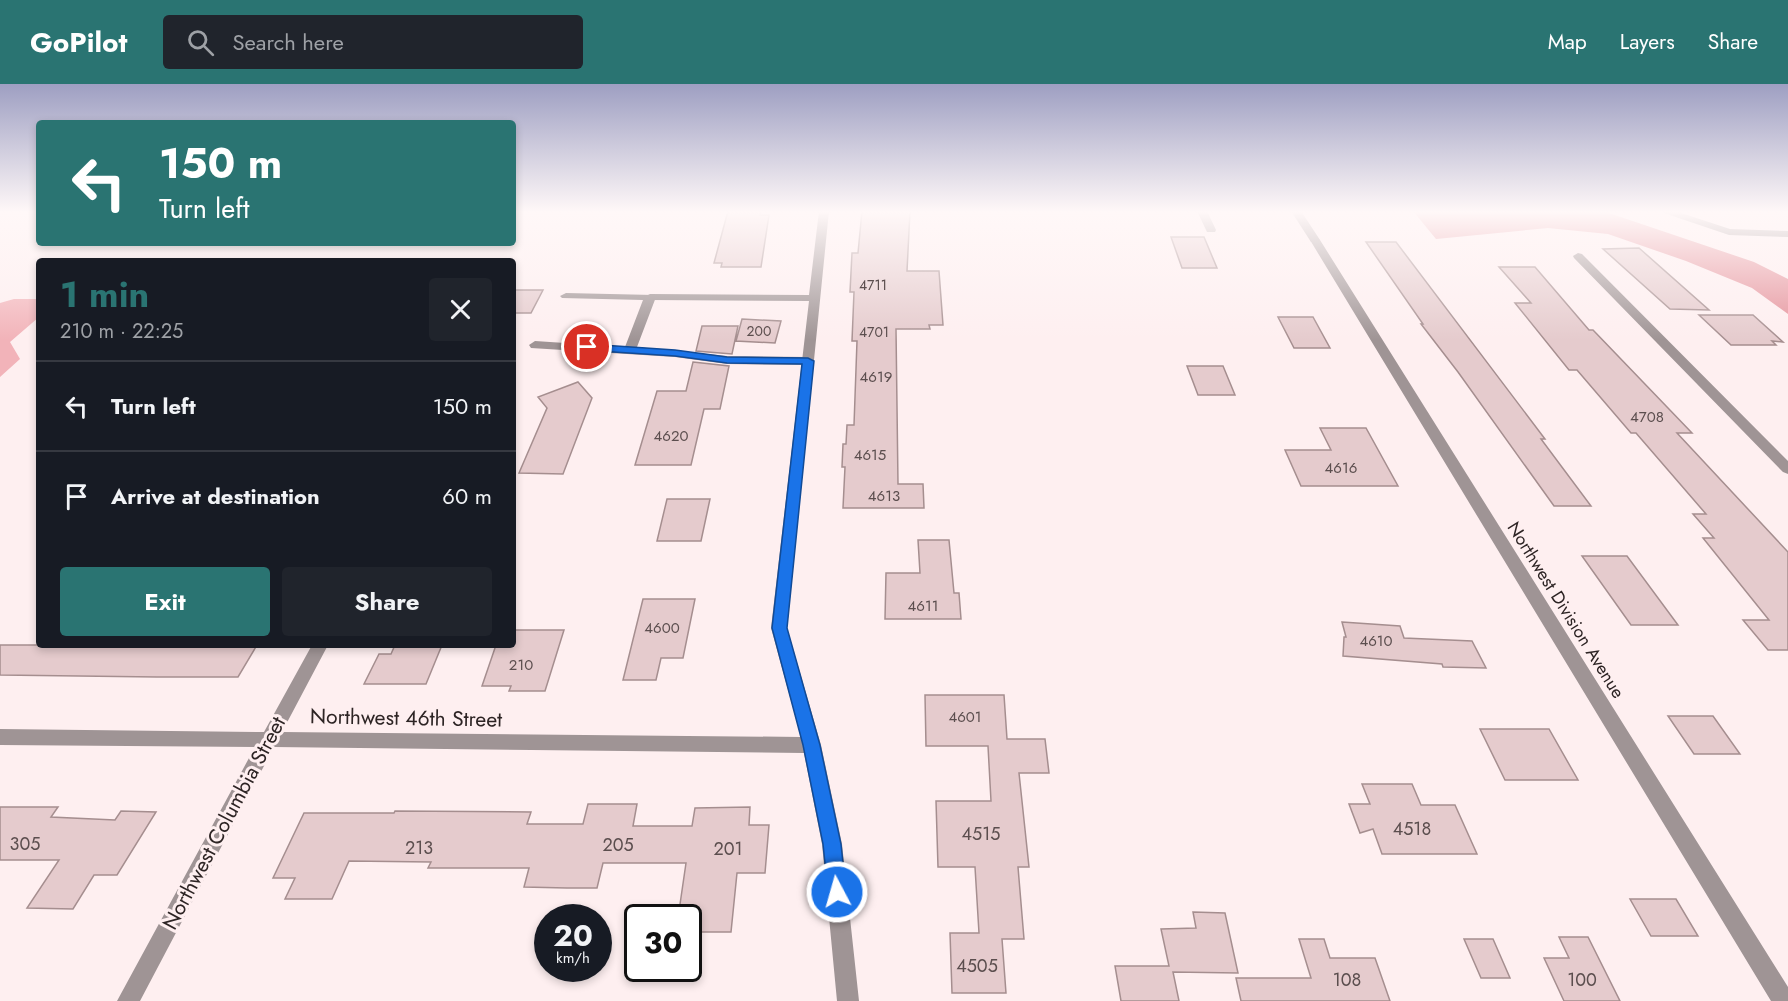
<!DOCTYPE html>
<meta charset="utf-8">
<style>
:root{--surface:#171b24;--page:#20242c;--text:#f1f3f6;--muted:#9ea1a6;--line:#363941;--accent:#2a7472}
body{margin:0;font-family:Jost,sans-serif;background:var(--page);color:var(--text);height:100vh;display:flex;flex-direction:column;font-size:22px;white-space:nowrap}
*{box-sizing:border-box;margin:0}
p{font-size:20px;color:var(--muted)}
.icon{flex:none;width:33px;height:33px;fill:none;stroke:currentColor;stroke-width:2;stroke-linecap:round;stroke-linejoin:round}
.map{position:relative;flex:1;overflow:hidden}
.sheet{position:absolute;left:36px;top:174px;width:480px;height:390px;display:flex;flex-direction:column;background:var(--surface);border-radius:6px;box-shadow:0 3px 9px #0003}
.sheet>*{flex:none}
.top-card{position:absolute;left:36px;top:36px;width:480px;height:126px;border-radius:6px;box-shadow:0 3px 9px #0003;background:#2a7472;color:#fff;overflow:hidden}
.speed{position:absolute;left:534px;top:820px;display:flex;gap:12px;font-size:30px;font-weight:700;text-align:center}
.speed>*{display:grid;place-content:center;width:78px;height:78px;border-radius:50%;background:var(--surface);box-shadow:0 3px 9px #0003;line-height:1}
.speed small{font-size:15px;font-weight:400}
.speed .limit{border:3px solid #111;border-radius:9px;background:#fff;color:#111}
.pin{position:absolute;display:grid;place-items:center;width:51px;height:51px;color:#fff;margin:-26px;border:3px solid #fff;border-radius:50%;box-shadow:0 2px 6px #0007}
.me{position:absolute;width:66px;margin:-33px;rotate:354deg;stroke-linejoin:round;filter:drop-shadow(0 0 4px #0008)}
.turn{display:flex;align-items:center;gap:21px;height:126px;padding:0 24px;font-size:27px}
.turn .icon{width:78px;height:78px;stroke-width:2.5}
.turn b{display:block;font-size:42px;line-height:51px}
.round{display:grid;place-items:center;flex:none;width:63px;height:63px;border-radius:6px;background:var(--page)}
.summary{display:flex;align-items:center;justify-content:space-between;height:102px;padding:0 24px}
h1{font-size:36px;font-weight:700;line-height:45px;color:var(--accent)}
.primary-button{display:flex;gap:12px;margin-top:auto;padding:12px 24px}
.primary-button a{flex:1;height:69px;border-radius:6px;background:var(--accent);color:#fff;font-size:24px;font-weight:700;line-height:69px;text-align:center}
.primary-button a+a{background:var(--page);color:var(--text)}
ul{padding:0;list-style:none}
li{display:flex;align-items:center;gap:18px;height:90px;padding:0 24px;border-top:2px solid var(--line)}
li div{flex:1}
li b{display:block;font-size:22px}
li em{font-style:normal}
header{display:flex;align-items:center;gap:36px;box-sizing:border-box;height:84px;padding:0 30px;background:var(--accent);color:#fff}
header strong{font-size:28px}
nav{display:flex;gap:33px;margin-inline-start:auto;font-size:21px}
.search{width:420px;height:54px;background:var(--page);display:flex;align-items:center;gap:15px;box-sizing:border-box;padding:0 21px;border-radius:6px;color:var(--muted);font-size:22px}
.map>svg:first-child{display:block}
.green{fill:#f2b3b9}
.forest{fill:#e5939c}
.building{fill:#e5cbcd;stroke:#a58e8f;stroke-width:1.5}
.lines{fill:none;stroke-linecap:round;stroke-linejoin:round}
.service{fill:#9f9495;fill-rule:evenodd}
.minor{fill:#9f9495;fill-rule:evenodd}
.route{fill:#1a73e8;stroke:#114b97;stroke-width:1.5}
.labels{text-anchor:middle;stroke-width:6;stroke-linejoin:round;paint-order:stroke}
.far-number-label{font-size:14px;fill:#5b4e4e}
.number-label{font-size:15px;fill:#5b4e4e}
.street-label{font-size:18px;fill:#2d2424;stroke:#feeff0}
.near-number-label{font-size:18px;fill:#5b4e4e}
.near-street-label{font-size:21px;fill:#2d2424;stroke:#feeff0}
</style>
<header>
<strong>GoPilot</strong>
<div class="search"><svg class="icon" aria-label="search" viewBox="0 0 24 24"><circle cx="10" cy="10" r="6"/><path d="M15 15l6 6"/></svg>Search here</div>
<nav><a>Map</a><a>Layers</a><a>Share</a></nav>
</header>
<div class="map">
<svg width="1788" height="917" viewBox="0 0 1788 917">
<rect width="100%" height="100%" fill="#feeff0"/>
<path class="green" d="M 14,215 L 39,215 L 39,233 L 10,258 L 20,275 L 0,293 L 0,219 Z"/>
<path class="forest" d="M 1413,127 L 1603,127 L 1754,178 L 1788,195 L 1788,230 L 1752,204 L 1686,177 L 1608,150 L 1548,144 L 1436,155 Z"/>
<path class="building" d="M 728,127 L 761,127 L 760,131 L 769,131 L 761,183 L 721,183 L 722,179 L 714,179 Z
M 862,127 L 910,127 L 907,187 L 939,187 L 943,241 L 929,241 L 930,245 L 896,245 L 898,400 L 923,400 L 924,424 L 843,424 L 845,383 L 842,383 L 843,360 L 846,360 L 847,341 L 854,341 L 857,257 L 852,257 L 854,208 L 850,208 L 852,169 L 858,169 Z
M 1171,153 L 1204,153 L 1217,184 L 1182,184 Z
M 1366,158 L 1396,158 L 1545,355 L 1541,355 L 1591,422 L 1554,422 L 1458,288 L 1421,240 L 1423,240 Z
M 1639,164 L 1709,226 L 1670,225 L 1603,165 Z
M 1499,183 L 1535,183 L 1589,246 L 1593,246 L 1692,349 L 1677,349 L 1788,468 L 1788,566 L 1768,566 L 1743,536 L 1769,536 L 1703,454 L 1714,454 L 1693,430 L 1706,430 L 1636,349 L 1631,349 L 1577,286 L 1569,286 L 1515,219 L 1531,219 Z
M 513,206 L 543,206 L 531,229 L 513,229 Z
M 1699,231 L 1753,231 L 1783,258 L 1772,257 L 1776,261 L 1731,261 Z
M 1278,233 L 1313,233 L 1330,264 L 1294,264 Z
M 742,235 L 781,237 L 775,259 L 736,257 Z
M 702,242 L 738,242 L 732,270 L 696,267 Z
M 693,278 L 729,282 L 720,325 L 704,325 L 691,381 L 635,381 L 657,307 L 686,307 Z
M 1187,282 L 1223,282 L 1235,311 L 1198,311 Z
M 578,298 L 592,314 L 563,390 L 519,389 L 547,324 L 538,313 Z
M 1320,344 L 1366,344 L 1398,402 L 1301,402 L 1285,366 L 1331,366 Z
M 667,415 L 710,415 L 701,457 L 657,457 Z
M 918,456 L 949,456 L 954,509 L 959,509 L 961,535 L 885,535 L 886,489 L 920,489 Z
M 1582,472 L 1627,472 L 1678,541 L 1631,541 Z
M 643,515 L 695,515 L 683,574 L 661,574 L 656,596 L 623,596 Z
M 1342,538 L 1400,542 L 1404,554 L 1472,557 L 1486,584 L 1443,583 L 1442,580 L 1343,572 L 1344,553 L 1346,553 Z
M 513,546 L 564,546 L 545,607 L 509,607 L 511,602 L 482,602 L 496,561 L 513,561 Z
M 0,561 L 257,561 L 238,593 L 157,593 L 0,591 Z
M 395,561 L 442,561 L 426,600 L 364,600 L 379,570 L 391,570 Z
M 925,611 L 1004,611 L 1007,655 L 1045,655 L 1049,689 L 1019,689 L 1029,783 L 1018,783 L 1024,855 L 1002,855 L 1006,909 L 952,909 L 950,849 L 979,849 L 975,783 L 938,783 L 936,717 L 991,717 L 988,662 L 926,662 Z
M 1668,632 L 1713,632 L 1740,670 L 1694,670 Z
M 1480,645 L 1549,645 L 1578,696 L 1505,696 Z
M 1362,700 L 1412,700 L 1421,721 L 1455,721 L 1477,770 L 1382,770 L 1373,745 L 1360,749 L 1349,720 L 1370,720 Z
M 588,720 L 637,720 L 633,742 L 692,742 L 695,724 L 750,723 L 749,741 L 769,741 L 765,789 L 737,789 L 731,848 L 688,848 L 688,834 L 678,834 L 686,779 L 603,779 L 597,804 L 567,804 L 524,803 L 529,784 L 428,784 L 431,778 L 349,777 L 332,815 L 285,815 L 295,794 L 273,794 L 304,729 L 394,729 L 395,727 L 531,728 L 527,740 L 583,740 Z
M 0,723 L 58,723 L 51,733 L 115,736 L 121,727 L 156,728 L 117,791 L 94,791 L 73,825 L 27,824 L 59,776 L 0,776 Z
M 1630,815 L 1676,815 L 1698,852 L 1651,852 Z
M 1193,828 L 1225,829 L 1238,889 L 1173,888 L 1179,917 L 1121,917 L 1115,882 L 1169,882 L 1161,845 L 1196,844 Z
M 1559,853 L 1588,853 L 1620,917 L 1564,917 L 1544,874 L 1569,874 Z
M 1299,855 L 1324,855 L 1330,874 L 1375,874 L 1390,917 L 1241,917 L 1236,894 L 1311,894 Z
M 1464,855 L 1493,855 L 1510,894 L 1481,894 Z"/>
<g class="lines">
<path class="service" d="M 1197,127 L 1207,127 L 1216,146 L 1215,148 L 1207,148 Z
M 1291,127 L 1301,127 L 1320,156 L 1319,158 L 1311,158 Z
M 1658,127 L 1675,127 L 1730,145 L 1788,147 L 1788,153 L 1729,151 Z
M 566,209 L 654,211 L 656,213 L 637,263 L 727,272 L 808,273 L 814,277 L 808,281 L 727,280 L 675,273 L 531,264 L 529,261 L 535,257 L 625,263 L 643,216 L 562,214 L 560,212 Z"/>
<path class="minor" d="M 819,127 L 829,127 L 787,544 L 821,661 L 842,760 L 859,917 L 837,917 L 822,760 L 804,669 L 274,663 L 140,917 L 117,917 L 255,663 L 0,661 L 0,645 L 264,648 L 312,561 L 328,561 L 282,648 L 801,653 L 771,544 L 809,217 L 650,216 L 644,213 L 650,210 L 809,211 Z
M 1315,153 L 1320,156 L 1788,903 L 1788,917 L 1771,917 L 1310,156 Z
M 1578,169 L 1582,170 L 1788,377 L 1788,390 L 1783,388 L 1574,174 L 1573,172 Z"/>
</g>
<linearGradient id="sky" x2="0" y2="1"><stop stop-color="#9e9fc2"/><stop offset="0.5" stop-color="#fff8f8"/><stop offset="1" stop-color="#fff8f8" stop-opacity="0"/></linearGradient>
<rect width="1788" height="256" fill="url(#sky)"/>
<path class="route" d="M 587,260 L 675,266 L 727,273 L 808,274 L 814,277 L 787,544 L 820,661 L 841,760 L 846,808 L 844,814 L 837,817 L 830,814 L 828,808 L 823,760 L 803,661 L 772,544 L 802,280 L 727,279 L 675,272 L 583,266 L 581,263 Z"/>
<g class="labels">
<g class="far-number-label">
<text x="873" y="206">4711</text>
<text x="759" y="252">200</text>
<text x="874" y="253">4701</text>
</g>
<g class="number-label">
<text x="876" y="298">4619</text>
<text x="1647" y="338">4708</text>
<text x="671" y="357">4620</text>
<text x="870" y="376">4615</text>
<text x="1341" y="389">4616</text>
<text x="884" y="417">4613</text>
<text x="923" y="527">4611</text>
<text x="662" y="549">4600</text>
<text x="1376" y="562">4610</text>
<text x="521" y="586">210</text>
<text x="965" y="638">4601</text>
</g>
<g class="street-label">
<text transform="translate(1566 526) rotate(58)" y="6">Northwest Division Avenue</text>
</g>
<g class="near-number-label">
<text x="1412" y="751">4518</text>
<text x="981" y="756">4515</text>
<text x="25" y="766">305</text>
<text x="618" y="767">205</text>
<text x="419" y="770">213</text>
<text x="728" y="771">201</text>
<text x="977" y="888">4505</text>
<text x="1347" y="902">108</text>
<text x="1582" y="902">100</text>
</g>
<g class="near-street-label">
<text transform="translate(406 634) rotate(1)" y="7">Northwest 46th Street</text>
<text transform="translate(224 739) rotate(-62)" y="7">Northwest Columbia Street</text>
</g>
</g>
</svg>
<div class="speed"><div>20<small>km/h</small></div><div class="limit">30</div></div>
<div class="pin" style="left:587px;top:263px;background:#d93025"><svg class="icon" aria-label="arrive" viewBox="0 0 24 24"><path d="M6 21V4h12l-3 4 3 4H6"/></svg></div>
<svg class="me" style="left:837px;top:808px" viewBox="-20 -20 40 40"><circle r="17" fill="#1a73e8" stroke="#fff" stroke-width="3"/><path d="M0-11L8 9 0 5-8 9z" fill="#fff"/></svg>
<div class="top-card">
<div class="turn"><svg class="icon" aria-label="left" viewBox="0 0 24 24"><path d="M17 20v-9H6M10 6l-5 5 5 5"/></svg><div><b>150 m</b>Turn left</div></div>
</div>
<section class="sheet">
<div class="summary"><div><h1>1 min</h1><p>210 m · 22:25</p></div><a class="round"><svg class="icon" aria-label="close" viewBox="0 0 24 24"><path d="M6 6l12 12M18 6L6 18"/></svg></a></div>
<ul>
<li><svg class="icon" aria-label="left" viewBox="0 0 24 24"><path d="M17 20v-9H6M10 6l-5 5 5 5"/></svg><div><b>Turn left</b></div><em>150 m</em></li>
<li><svg class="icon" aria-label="arrive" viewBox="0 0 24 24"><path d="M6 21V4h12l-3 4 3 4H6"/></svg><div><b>Arrive at destination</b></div><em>60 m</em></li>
</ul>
<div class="primary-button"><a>Exit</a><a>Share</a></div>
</section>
</div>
